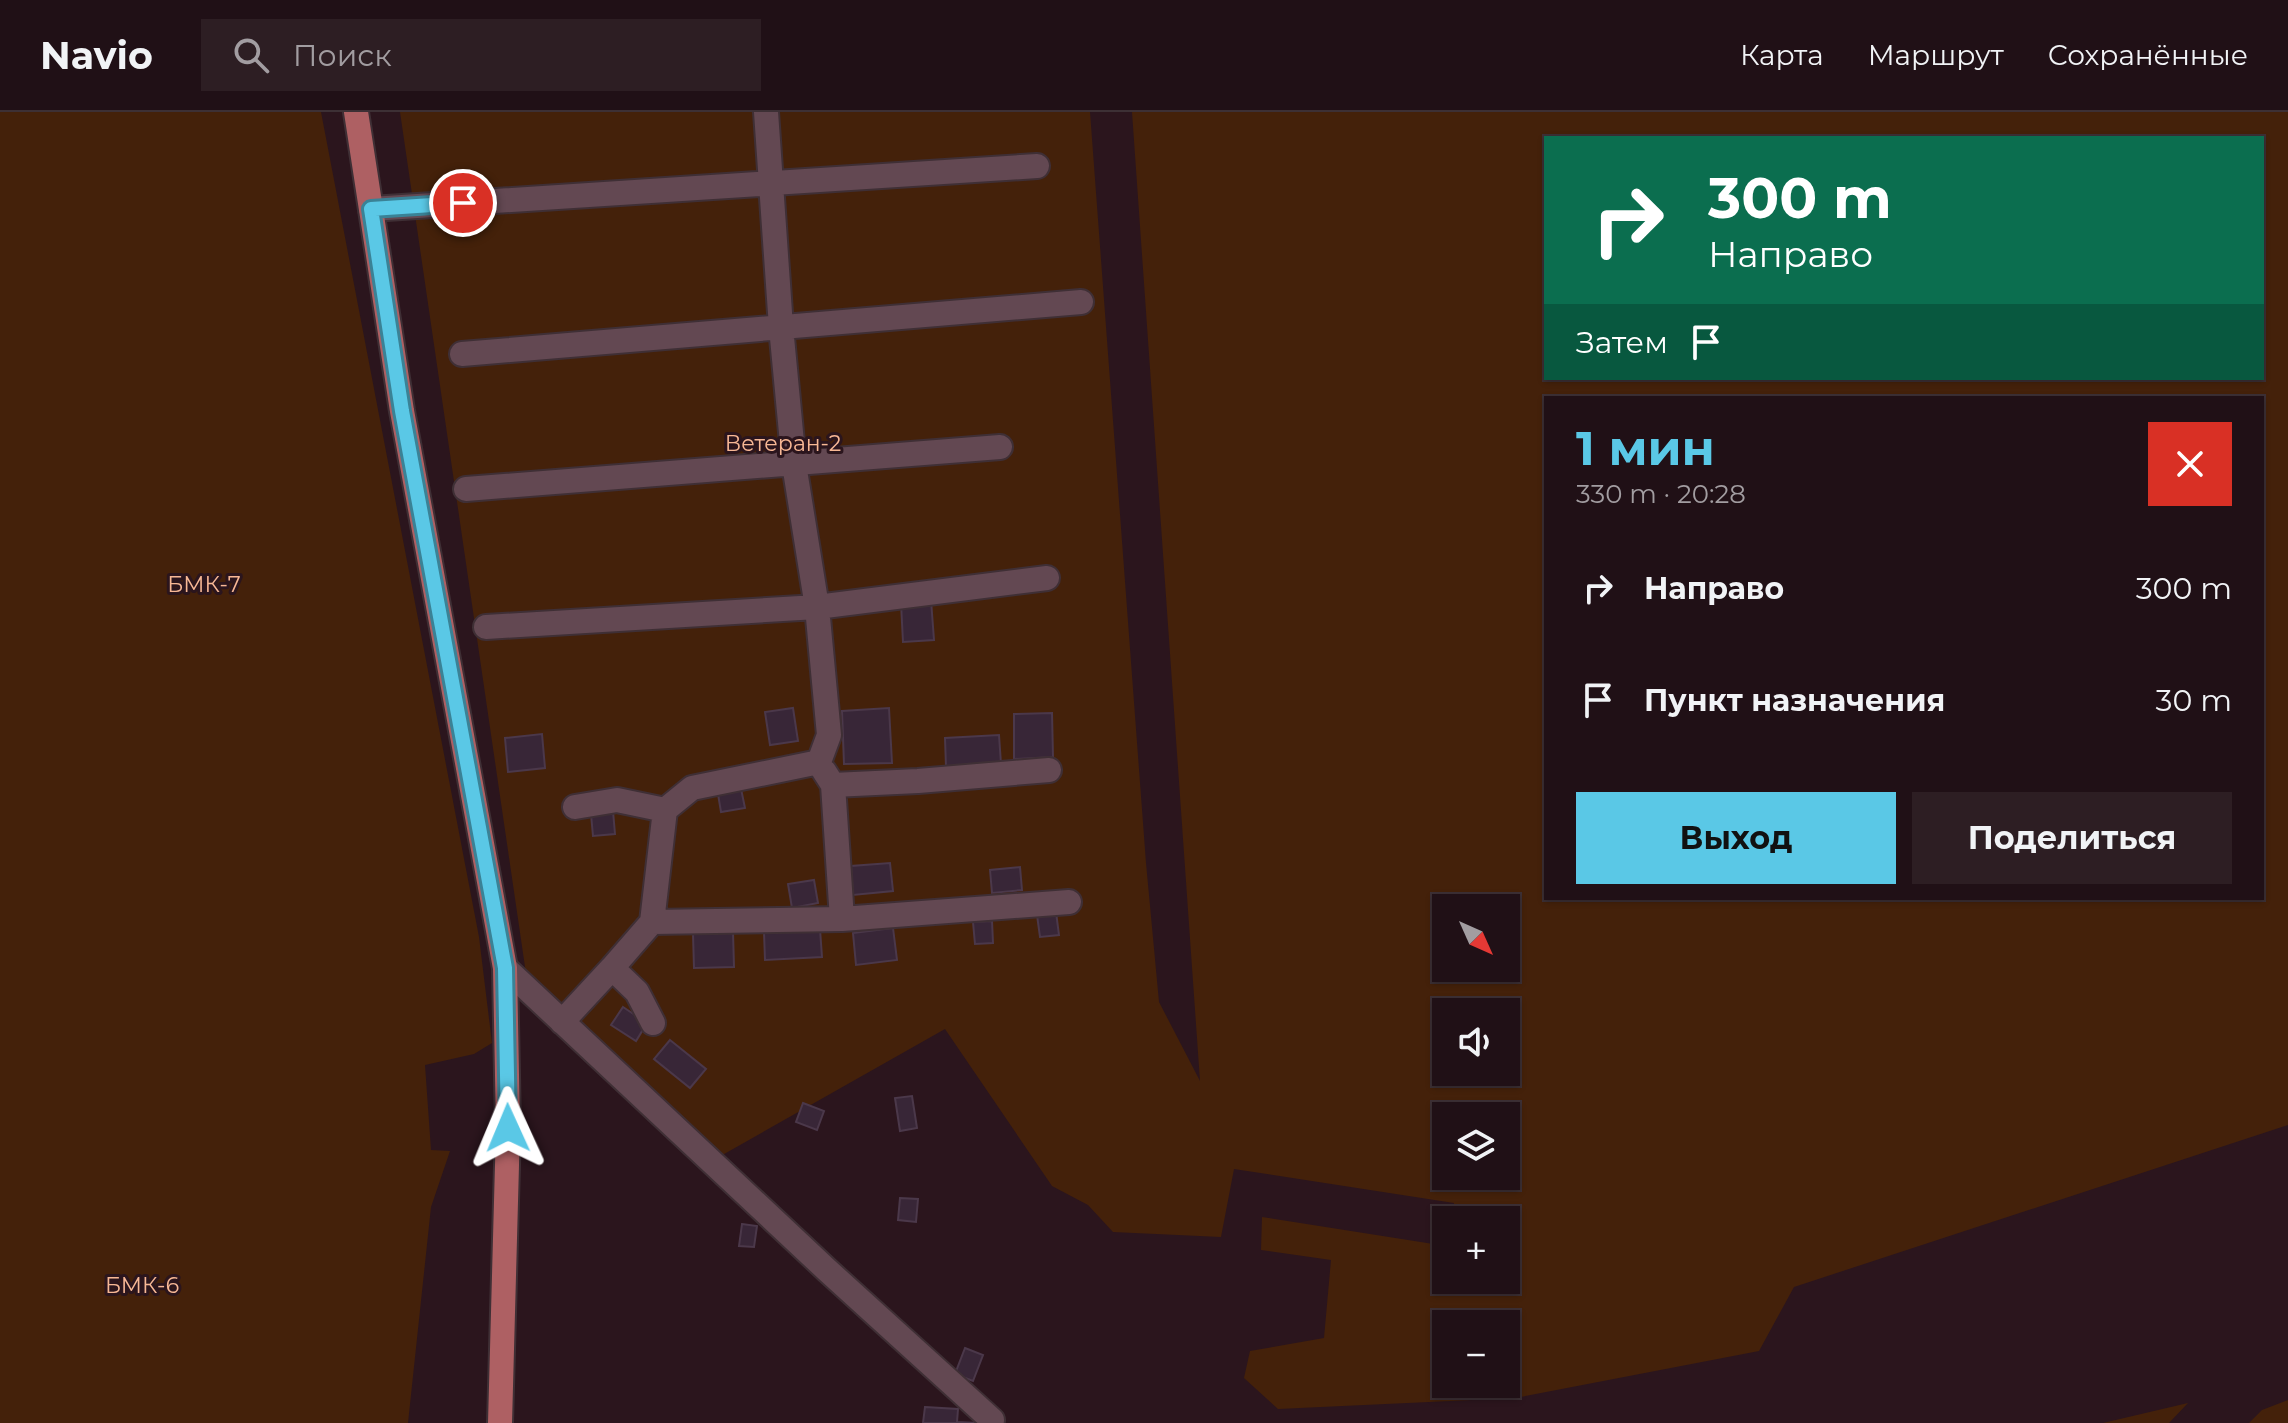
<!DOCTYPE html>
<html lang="ru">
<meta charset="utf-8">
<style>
:root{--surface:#201016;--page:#2d1e23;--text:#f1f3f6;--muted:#a29da1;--line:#3d3035;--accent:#5ac8e6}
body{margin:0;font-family:Montserrat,sans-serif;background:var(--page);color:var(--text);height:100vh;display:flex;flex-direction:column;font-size:30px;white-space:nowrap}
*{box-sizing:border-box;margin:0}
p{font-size:26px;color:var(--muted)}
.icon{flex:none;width:44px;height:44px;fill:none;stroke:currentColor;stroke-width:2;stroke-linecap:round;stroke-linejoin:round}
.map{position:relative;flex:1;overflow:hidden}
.side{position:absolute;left:1544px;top:284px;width:720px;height:504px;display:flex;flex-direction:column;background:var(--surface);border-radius:0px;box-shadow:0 2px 6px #0004,0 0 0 2px var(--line)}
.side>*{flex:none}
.guide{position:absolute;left:1544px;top:24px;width:720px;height:244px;border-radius:0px;box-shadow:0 2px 6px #0004,0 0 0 2px var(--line);background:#0b6e4f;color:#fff;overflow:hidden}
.needle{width:52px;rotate:135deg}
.fabs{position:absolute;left:1432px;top:782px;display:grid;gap:16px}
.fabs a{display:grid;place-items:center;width:88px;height:88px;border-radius:0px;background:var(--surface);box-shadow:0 2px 6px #0004,0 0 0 2px var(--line);font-size:40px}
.pin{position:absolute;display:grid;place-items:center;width:68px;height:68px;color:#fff;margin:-34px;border:4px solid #fff;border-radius:50%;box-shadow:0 2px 8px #0007}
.me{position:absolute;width:88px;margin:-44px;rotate:359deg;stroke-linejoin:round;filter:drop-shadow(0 0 6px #0008)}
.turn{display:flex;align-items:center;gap:28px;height:168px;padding:0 32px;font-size:36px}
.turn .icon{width:104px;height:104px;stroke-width:2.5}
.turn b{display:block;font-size:56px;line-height:68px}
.then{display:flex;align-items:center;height:76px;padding:0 32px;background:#0003;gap:16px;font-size:30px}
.round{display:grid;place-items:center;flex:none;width:84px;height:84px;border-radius:0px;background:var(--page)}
.overview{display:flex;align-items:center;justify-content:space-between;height:136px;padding:0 32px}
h1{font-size:48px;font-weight:700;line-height:60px;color:var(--accent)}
.button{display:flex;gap:16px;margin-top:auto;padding:16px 32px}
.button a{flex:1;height:92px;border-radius:0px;background:var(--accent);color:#111;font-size:32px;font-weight:700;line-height:92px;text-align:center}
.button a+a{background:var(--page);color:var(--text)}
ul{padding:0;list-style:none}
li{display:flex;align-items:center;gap:24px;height:112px;padding:0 32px}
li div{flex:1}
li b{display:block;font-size:30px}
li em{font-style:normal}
header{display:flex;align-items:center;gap:48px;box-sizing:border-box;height:112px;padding:0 40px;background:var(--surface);border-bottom:2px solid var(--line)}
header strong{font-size:38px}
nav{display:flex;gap:44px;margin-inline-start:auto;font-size:28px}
.search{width:560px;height:72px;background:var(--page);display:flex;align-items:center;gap:20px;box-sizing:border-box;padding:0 28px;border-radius:0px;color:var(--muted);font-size:30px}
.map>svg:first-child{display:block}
.green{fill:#44210a;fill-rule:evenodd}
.building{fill:#382637;stroke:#4b384a;stroke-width:2}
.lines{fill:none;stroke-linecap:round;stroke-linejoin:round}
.minor-casing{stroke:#3f2f35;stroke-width:28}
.major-casing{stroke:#3f2f35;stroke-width:28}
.minor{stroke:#634852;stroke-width:24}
.major{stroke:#ae6063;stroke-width:24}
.route-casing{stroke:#3a8296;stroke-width:20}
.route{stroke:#5ac8e6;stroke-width:14}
.labels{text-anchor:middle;stroke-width:6;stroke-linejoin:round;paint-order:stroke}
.park-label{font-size:22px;fill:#f8b895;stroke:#2b151d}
</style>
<header>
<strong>Navio</strong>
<div class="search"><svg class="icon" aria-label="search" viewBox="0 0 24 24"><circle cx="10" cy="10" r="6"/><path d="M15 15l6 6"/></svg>Поиск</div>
<nav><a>Карта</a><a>Маршрут</a><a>Сохранённые</a></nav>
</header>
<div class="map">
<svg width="2288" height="1311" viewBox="0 0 2288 1311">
<rect width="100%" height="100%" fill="#2b151d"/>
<path class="green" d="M 0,0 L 321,0 L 479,825 L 492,931 L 474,942 L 425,953 L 431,1038 L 450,1039 L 431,1095 L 408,1311 L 0,1311 Z
M 400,0 L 1090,0 L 1146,751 L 1159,890 L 1200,969 L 1132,0 L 2288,0 L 2288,1013 L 1794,1175 L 1759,1239 L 1515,1286 L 1278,1297 L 1244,1266 L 1250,1239 L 1324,1226 L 1331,1148 L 1261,1138 L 1262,1105 L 1446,1134 L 1446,1168 L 1506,1168 L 1506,1108 L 1453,1108 L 1454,1091 L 1234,1057 L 1221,1125 L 1113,1120 L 1088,1093 L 1052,1074 L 945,917 L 710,1050 L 530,889 ZM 1546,26 L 2262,26 L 2262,266 L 1546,266 ZM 1546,286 L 2262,286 L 2262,786 L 1546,786 ZM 1446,796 L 1506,796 L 1506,856 L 1446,856 ZM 1446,900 L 1506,900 L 1506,960 L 1446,960 ZM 1446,1004 L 1506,1004 L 1506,1064 L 1446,1064 ZM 1446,1212 L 1506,1212 L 1506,1272 L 1446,1272 Z
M 2288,1288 L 2288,1311 L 2249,1311 L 2262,1298 Z
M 2188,1291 L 2169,1311 L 2103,1311 Z"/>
<path class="building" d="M 931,488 L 934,528 L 903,530 L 901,491 Z
M 793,596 L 798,629 L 770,633 L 765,600 Z
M 889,596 L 892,651 L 844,652 L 842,599 Z
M 1052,601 L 1053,645 L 1014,647 L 1014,602 Z
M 542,622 L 545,656 L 508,660 L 505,626 Z
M 999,623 L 1001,652 L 946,655 L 945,626 Z
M 740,672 L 745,696 L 721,700 L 717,676 Z
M 613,699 L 615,722 L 593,724 L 591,702 Z
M 890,751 L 893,779 L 853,783 L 851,754 Z
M 1020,755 L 1022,778 L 992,781 L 990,758 Z
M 814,768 L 818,791 L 792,796 L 788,772 Z
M 1056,800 L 1059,823 L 1040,825 L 1037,803 Z
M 992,809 L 993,831 L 975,832 L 973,810 Z
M 893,816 L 897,848 L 856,853 L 853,821 Z
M 820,817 L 822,845 L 765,848 L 764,820 Z
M 733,820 L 734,855 L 694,856 L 693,822 Z
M 623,895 L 647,911 L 636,929 L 611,913 Z
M 670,928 L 706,957 L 690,976 L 654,947 Z
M 912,984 L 917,1016 L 900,1019 L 895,986 Z
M 803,991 L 824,999 L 817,1018 L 796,1010 Z
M 900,1086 L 918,1087 L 916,1110 L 898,1108 Z
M 742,1112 L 757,1114 L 754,1135 L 739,1134 Z
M 965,1236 L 983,1243 L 973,1269 L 955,1262 Z
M 925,1295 L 958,1297 L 957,1310 L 977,1311 L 923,1311 Z"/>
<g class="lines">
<g class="minor-casing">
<path id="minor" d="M 371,97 L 1037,54
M 462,242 L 1081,190
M 466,377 L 1000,335
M 486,515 L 817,495 L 1047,466
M 824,659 L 833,673 L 842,807
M 833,673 L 918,669 L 1049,658
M 575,695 L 617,688 L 665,698
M 652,810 L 842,807 L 1069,790
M 505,856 L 827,1158 L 992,1308
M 612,856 L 637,880 L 653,911
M 562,910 L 612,856 L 652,810 L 665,698 L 692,676 L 819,650 L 829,623 L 817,495 L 794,352 L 781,215 L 766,0"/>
</g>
<g class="major-casing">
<path id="major" d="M 356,0 L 402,299 L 505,856 L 508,1016 L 500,1311"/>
</g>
<use href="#minor" class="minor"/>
<use href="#major" class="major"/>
</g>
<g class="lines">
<g class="route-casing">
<path id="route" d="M 463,91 L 371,97 L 402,299 L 505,856 L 508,1016"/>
</g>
<use href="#route" class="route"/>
</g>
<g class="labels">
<g class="park-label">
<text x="783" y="339">Ветеран-2</text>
<text x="204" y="480">БМК-7</text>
<text x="142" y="1181">БМК-6</text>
</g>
</g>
</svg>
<div class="fabs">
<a><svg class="needle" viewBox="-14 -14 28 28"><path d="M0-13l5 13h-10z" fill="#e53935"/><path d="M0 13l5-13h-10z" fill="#a29da1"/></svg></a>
<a><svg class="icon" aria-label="sound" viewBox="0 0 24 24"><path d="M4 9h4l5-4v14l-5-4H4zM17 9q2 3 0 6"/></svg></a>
<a><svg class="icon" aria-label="layers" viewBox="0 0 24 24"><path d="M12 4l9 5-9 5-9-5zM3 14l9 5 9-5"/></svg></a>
<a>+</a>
<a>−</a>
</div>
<div class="pin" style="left:463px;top:91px;background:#d93025"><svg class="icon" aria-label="arrive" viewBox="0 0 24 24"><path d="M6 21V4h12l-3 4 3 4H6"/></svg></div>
<svg class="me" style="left:508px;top:1016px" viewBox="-20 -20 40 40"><path d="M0-17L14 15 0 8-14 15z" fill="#5ac8e6" stroke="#fff" stroke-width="4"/></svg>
<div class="guide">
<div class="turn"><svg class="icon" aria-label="right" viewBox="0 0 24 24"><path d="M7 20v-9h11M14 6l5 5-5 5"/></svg><div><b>300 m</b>Направо</div></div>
<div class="then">Затем<svg class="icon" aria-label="arrive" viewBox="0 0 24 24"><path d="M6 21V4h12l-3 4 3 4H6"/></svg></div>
</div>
<section class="side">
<div class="overview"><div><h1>1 мин</h1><p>330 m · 20:28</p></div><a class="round" style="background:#d93025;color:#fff"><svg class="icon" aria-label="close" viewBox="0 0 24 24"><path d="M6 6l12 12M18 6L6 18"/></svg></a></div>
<ul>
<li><svg class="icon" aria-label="right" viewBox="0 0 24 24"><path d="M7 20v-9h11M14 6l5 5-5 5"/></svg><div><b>Направо</b></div><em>300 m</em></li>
<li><svg class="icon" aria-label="arrive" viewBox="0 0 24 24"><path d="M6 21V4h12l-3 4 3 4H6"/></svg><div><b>Пункт назначения</b></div><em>30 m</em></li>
</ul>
<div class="button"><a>Выход</a><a>Поделиться</a></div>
</section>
</div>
